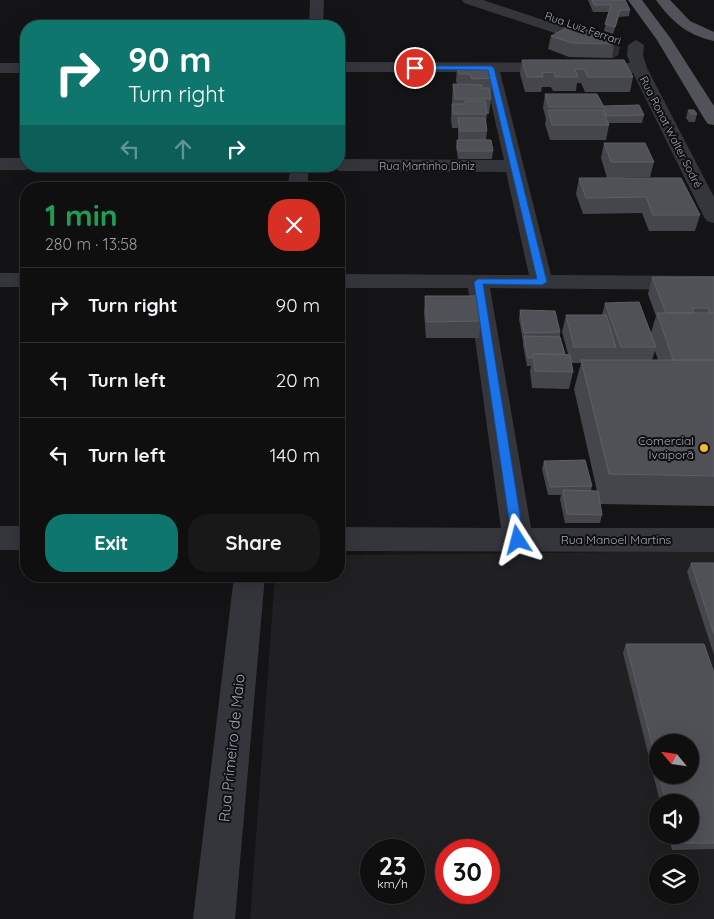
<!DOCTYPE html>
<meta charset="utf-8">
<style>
:root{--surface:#0f0f10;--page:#181819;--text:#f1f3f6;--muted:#9b9c9f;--line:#2f2f30;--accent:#0f766e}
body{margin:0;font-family:Quicksand,sans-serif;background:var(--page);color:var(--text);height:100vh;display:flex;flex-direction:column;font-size:19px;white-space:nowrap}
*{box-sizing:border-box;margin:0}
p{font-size:16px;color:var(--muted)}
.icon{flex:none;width:28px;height:28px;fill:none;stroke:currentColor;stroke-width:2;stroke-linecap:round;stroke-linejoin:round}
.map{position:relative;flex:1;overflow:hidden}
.drawer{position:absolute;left:20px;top:182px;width:325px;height:400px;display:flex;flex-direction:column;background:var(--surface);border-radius:20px;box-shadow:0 5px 20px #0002,0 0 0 1px var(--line)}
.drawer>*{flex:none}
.guide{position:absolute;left:20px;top:20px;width:325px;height:152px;border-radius:20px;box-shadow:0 5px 20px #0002,0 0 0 1px var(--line);background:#0f766e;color:#fff;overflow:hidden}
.needle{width:32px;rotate:299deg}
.fabs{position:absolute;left:649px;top:734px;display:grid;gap:10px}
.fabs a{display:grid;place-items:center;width:50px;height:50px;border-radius:50%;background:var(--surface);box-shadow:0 5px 20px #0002,0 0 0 1px var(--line);font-size:25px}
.speed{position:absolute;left:360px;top:839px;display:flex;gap:10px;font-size:25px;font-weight:700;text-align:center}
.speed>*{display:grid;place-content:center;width:65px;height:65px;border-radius:50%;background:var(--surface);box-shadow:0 5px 20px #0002,0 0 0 1px var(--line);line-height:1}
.speed small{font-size:12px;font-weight:400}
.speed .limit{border:8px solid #d22;background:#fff;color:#111}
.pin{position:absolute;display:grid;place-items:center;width:42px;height:42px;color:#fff;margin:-21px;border:2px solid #fff;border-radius:50%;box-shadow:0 1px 5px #0007}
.me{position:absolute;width:55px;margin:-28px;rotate:351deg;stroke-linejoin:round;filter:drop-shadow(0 0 4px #0008)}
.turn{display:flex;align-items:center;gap:18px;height:105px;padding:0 25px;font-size:22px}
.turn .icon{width:65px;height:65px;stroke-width:2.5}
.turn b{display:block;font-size:35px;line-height:42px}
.lanes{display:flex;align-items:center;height:48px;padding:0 25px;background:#0003;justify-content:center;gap:25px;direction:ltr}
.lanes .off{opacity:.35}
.round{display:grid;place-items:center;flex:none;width:52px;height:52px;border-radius:20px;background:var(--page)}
.head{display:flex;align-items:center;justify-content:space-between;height:85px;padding:0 25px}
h1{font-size:30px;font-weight:700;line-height:38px;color:#1e9e55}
.cta{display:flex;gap:10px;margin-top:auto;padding:10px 25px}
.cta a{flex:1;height:58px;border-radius:20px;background:var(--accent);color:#fff;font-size:20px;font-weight:700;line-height:58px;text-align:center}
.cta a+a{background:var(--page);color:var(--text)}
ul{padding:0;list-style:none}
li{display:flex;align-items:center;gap:15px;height:75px;padding:0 25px;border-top:1px solid var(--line)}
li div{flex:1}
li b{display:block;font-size:19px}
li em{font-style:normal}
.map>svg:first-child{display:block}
.built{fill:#202023;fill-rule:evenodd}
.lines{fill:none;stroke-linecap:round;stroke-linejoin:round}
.minor{fill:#35363b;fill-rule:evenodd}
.major{fill:#51525a;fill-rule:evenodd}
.wall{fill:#45464b;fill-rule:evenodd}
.shaded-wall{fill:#2d2e31}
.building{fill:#505157;stroke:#5d5f66}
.route{fill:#1a73e8;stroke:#114b97}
.poi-dot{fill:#f0ba31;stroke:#0f0f11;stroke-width:2}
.labels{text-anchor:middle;stroke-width:4;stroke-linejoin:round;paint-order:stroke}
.far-street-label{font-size:11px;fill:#a6aab6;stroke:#0f0f11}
.poi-label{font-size:12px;fill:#a6aab6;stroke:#0f0f11;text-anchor:end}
.street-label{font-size:12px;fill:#a6aab6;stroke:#0f0f11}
.near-street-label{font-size:15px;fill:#a6aab6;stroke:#0f0f11}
</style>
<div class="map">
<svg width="714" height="919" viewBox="0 0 714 919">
<rect width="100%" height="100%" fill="#141416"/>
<path class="built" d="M 714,551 L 714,919 L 250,919 L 275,576 L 339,576 L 339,555 ZM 658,742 L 690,742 L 690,775 L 658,775 ZM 658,802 L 690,802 L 690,835 L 658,835 ZM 371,850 L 414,850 L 414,892 L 371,892 ZM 446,850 L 489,850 L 489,892 L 446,892 ZM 658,862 L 690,862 L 690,895 L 658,895 Z"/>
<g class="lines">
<path class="minor" d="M 310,0 L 324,0 L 323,26 L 309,26 Z
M 462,0 L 483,0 L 601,39 L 604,42 L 596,47 L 591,45 L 464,3 Z
M 636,40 L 644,45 L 643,55 L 647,68 L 714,197 L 714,223 L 707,221 L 704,217 L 633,73 L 500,72 L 551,275 L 714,276 L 714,290 L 490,288 L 531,528 L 714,528 L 714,552 L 339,551 L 339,527 L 501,528 L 468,288 L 339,288 L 339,274 L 529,275 L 506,172 L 339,171 L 330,166 L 339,166 L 339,159 L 504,160 L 484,72 L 339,72 L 339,62 L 630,63 L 627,55 L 628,45 Z
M 0,63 L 26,63 L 26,73 L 0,73 Z
M 0,158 L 26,158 L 26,166 L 34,166 L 26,170 L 0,170 Z
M 291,166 L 309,166 L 307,189 L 287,189 Z
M 0,273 L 26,273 L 26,287 L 0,287 Z
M 0,526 L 26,526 L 26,550 L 0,550 Z
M 234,576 L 265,576 L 235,919 L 193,919 Z"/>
<path class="major" d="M 628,0 L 642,0 L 671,39 L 714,106 L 714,125 L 708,124 L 705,120 L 657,40 Z
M 656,0 L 670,0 L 690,21 L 714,32 L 714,41 C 687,35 672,22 656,0 Z"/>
</g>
<path class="wall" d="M 588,0 L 625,0 L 630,10 L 629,16 L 619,17 L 613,34 L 604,31 L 609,12 L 593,12 Z
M 551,36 L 621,41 L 618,55 L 612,58 L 569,57 L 548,49 Z
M 522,60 L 624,60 L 633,77 L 630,92 L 585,92 L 581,83 L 577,83 L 576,91 L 553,91 L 551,87 L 542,87 L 541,92 L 525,92 L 520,74 Z
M 457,67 L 492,78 L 491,93 L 490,93 L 491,99 L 489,114 L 487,114 L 486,123 L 487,131 L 486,140 L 493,151 L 492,159 L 458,159 L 456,147 L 457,140 L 458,140 L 458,128 L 452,128 L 451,119 L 453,84 L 457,84 L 456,81 Z
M 545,94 L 604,106 L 644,115 L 642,123 L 608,123 L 609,125 L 606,140 L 550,140 L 545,124 L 546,119 L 543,108 Z
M 688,110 L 697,114 L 695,122 L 689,122 L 686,118 Z
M 604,143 L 654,162 L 650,177 L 607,178 L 601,158 Z
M 579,178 L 681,178 L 700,215 L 695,231 L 649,231 L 642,213 L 583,214 L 576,194 Z
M 652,277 L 714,277 L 714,506 L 600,504 L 602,515 L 600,523 L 565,523 L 560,499 L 561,495 L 548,495 L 542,469 L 544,461 L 592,486 L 591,491 L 597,491 L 574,389 L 581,363 L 572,363 L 573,372 L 569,389 L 532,388 L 530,371 L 531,366 L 527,366 L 523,345 L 523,341 L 519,319 L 520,310 L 560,332 L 560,337 L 565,354 L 568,354 L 562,332 L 566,315 L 602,315 L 605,303 L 651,333 L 656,316 L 648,294 ZM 655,351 L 658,360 L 652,360 Z
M 425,296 L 481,321 L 479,338 L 426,338 L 424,313 Z
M 691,563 L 714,563 L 714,655 L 687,572 Z
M 626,644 L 714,673 L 714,849 L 672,850 L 669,835 L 690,835 L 690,802 L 660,802 L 623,653 ZM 658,742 L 690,775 L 658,775 Z"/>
<path class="shaded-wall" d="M 620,10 L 619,17 L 613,34 L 615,27 Z
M 621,41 L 618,55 L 612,58 L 614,44 Z"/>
<path class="building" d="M 592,0 L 625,0 L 630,10 L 620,10 L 615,27 L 605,24 L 611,5 L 594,5 Z
M 572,25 L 621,41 L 614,44 L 572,43 L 551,36 Z
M 522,60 L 624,60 L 633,77 L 588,77 L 584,69 L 575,69 L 578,77 L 555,77 L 554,72 L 542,73 L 543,77 L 527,77 Z
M 457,67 L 489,67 L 492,78 L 472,79 L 470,74 L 459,74 Z
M 453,84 L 482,85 L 482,88 L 489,88 L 491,99 L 455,99 Z
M 545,94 L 597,94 L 604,107 L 549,107 Z
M 465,101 L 485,101 L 487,114 L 453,114 L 452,104 L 465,104 Z
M 639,105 L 644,115 L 606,116 L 604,109 L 604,106 Z
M 548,110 L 603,110 L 609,125 L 552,125 Z
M 688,110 L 694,110 L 697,114 L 691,114 Z
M 458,118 L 485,118 L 487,131 L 460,131 Z
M 457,140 L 491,140 L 493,151 L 458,151 Z
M 604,143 L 645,143 L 654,162 L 611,162 Z
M 579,178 L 681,178 L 700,215 L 653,215 L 646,197 L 586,198 Z
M 652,277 L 714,277 L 714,313 L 710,313 L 708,308 L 692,308 L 694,313 L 666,313 Z
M 425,296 L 477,296 L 481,321 L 427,322 Z
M 639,302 L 656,347 L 621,347 L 605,303 Z
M 520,310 L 555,311 L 560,332 L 524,333 Z
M 657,313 L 714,313 L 714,360 L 673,360 Z
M 566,315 L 606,315 L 616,347 L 574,347 Z
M 524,336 L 560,337 L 565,354 L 533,354 L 532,358 L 528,358 Z
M 533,354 L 570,355 L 573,372 L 535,371 Z
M 581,360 L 714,360 L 714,476 L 609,474 Z
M 585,460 L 592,486 L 550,487 L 544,461 Z
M 563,490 L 598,491 L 602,515 L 567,514 Z
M 691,563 L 714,563 L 714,634 Z
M 626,644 L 704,644 L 714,673 L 714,843 L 677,843 L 675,835 L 690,835 L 690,802 L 666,802 L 659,775 L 690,775 L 690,742 L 658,742 L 658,767 Z"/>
<path class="route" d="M 415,66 L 491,66 L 494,68 L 547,282 L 542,285 L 483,284 L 524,540 L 518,544 L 512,540 L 474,282 L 478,279 L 537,279 L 488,70 L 412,69 Z"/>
<circle class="poi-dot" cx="704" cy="448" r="5"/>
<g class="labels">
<g class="far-street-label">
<text transform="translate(583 28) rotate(19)" y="4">Rua Luiz Ferrari</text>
<text transform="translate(671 132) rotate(63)" y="4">Rua Ronat Walter Sodré</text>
<text x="427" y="170">Rua Martinho Diniz</text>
</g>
<g class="poi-label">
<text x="694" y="445">Comercial<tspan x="694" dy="14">Ivaiporã</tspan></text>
</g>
<g class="street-label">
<text x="616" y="544">Rua Manoel Martins</text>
</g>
<g class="near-street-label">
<text transform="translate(232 748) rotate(-84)" y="5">Rua Primeiro de Maio</text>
</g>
</g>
</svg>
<div class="fabs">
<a><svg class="needle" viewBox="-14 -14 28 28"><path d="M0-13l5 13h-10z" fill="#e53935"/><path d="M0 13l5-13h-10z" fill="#9b9c9f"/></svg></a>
<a><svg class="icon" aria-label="sound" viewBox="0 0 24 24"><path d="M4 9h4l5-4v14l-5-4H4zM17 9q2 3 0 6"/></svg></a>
<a><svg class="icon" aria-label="layers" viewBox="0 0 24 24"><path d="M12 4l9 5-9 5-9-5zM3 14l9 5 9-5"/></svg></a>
</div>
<div class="speed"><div>23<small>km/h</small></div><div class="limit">30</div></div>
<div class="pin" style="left:415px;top:68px;background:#d93025"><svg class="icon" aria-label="arrive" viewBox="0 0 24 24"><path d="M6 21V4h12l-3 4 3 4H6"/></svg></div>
<svg class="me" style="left:518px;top:540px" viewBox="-20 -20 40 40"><path d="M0-17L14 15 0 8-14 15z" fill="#1a73e8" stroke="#fff" stroke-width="4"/></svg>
<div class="guide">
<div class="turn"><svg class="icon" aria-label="right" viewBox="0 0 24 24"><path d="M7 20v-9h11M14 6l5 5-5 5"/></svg><div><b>90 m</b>Turn right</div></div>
<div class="lanes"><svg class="icon off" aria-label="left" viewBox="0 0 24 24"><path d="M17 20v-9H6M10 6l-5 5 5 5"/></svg><svg class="icon off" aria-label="ahead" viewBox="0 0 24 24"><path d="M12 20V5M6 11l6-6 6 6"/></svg><svg class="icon" aria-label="right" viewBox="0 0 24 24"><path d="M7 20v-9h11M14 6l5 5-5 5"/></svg></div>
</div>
<section class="drawer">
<div class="head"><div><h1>1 min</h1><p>280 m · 13:58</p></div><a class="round" style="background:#d93025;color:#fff"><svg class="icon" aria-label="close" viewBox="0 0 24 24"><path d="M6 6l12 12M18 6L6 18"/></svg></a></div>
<ul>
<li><svg class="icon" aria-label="right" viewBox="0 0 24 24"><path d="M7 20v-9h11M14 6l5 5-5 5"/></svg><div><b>Turn right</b></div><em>90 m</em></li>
<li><svg class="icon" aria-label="left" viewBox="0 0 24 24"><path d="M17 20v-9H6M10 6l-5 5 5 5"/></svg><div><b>Turn left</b></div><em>20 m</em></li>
<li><svg class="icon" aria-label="left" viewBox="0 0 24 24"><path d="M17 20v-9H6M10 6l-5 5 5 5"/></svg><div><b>Turn left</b></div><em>140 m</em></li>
</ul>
<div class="cta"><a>Exit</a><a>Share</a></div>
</section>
</div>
